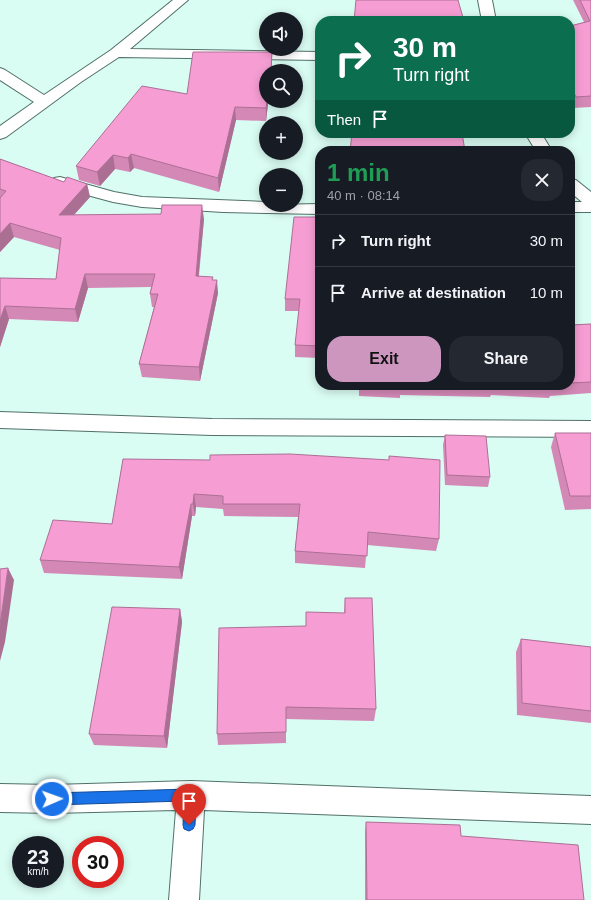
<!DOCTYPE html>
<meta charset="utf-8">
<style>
:root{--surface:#171b24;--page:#242831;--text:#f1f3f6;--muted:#9ea1a6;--line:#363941;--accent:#cc96bf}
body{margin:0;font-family:Arial,sans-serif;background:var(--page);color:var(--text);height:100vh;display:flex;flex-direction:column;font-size:15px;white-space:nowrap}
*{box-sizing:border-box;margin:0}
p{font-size:13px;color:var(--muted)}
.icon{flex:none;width:22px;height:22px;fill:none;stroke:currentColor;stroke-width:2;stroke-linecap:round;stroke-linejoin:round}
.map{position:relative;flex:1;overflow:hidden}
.details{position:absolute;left:315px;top:146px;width:260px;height:244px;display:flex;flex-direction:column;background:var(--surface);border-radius:16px;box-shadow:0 2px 10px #0003}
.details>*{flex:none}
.banner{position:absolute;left:315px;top:16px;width:260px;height:122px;border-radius:16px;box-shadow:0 2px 10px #0003;background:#0b6e4f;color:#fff;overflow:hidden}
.tools{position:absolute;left:259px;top:12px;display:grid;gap:8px}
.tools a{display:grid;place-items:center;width:44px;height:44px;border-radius:50%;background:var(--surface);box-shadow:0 2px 10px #0003;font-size:20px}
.speed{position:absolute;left:12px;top:836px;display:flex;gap:8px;font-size:20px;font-weight:700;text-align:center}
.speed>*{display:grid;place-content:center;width:52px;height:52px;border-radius:50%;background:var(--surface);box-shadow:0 2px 10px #0003;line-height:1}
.speed small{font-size:10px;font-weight:400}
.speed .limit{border:6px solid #d22;background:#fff;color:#111}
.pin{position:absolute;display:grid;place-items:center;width:34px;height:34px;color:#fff;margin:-41px -17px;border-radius:50% 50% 50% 0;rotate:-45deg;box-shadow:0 0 4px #0007}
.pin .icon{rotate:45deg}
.me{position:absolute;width:44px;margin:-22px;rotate:88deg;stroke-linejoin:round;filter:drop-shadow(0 0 3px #0008)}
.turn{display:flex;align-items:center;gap:14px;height:84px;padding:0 12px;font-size:18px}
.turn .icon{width:52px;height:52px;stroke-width:2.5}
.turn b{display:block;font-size:28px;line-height:34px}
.then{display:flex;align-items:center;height:38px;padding:0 12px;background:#0003;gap:8px;font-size:15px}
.round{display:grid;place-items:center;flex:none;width:42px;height:42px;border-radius:16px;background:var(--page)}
.summary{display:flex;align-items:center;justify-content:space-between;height:68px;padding:0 12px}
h1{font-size:24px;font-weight:700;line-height:30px;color:#1e9e55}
.primary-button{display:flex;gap:8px;margin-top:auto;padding:8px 12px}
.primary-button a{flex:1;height:46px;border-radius:16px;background:var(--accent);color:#111;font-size:16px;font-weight:700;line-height:46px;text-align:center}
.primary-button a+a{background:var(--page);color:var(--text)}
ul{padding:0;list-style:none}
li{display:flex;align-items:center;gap:12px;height:52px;padding:0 12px;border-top:1px solid var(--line)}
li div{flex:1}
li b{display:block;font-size:15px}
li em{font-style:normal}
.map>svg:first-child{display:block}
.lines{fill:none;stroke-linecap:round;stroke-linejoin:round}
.minor-casing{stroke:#517068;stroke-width:2}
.minor{fill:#fff;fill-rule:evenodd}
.wall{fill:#d488b6}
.shaded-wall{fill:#ac6f94}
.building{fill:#f69ed4;stroke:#ac6f94}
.route{fill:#1a73e8;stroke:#114b97}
</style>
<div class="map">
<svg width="591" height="900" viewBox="0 0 591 900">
<rect width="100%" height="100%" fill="#d9fcf3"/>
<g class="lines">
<g class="minor-casing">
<path id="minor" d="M 173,0 L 188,0 L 130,49 L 320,52 L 320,60 L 119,57 L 81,82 L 6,137 L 0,139 L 0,126 L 34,102 L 0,80 L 0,68 L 5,70 L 44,95 L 111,50 Z
M 478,0 L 492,0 L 496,21 L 482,21 Z
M 525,133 L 541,133 L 552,151 L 536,151 Z
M 60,177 L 114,192 L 142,197 L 266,202 L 266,205 L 320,204 L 320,214 L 223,212 L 142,207 L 113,202 L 54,186 L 51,182 L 54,178 Z
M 570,179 L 576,180 L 591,192 L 591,212 L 570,212 L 570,202 L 582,202 L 570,192 Z
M 0,412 L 212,419 L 591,421 L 591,437 L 212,435 L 0,428 Z
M 191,781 L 591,796 L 591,824 L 204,810 L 199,900 L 169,900 L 176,810 L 52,813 L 0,812 L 0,784 L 52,785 Z"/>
</g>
<use href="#minor" class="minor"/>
</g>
<path class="wall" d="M 573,0 L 591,0 L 591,107 L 573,108 L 570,101 L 570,26 L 584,22 Z
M 272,52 L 272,65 L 266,101 L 271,101 L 271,104 L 268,104 L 266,121 L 236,120 L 219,192 L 134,168 L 130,172 L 115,169 L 100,186 L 79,180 L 76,166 L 187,94 Z
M 0,159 L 64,182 L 87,184 L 90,197 L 74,215 L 204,219 L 199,276 L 213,280 L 218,293 L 200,381 L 142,377 L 139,364 L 154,307 L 152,307 L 150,294 L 151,287 L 88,288 L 78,322 L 9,319 L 0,347 L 0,278 L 56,279 L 60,250 L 14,237 L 0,252 Z
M 320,217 L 320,358 L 295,357 L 295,345 L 299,311 L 285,311 L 285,299 Z
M 591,324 L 591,393 L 550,396 L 549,398 L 491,395 L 490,397 L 400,395 L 400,398 L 359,396 L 359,385 L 570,385 L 570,325 Z
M 555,433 L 591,433 L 591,509 L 565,510 L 551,447 Z
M 445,435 L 490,477 L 488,487 L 445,485 L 443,445 Z
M 123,459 L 439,539 L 436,551 L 367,545 L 365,568 L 295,563 L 295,551 L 298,517 L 224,516 L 223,509 L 196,507 L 195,516 L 192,516 L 182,579 L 44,573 L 40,560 L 112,524 Z
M 345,598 L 376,709 L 374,721 L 286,719 L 286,743 L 218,745 L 217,734 L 306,626 L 344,613 Z
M 180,609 L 182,622 L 167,748 L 94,745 L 89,734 Z
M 521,639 L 591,647 L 591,723 L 517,715 L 516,652 Z
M 366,822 L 461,836 L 584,900 L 365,900 L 365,832 Z"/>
<path class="shaded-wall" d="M 267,101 L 268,101 L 268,104 L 266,121 L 266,108 Z
M 235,107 L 236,120 L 219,192 L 218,178 Z
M 131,154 L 134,168 L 130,172 L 128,158 Z
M 113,155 L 115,169 L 100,186 L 97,172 Z
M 87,184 L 90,197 L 62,228 L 59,215 Z
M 202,205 L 204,219 L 197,290 L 196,276 Z
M 10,223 L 14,237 L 0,252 L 0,234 Z
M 85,274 L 88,288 L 78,322 L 75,309 Z
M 217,280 L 218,293 L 200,381 L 199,367 Z
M 5,306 L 9,319 L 0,347 L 0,320 Z
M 194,494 L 196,507 L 195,516 L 193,504 Z
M 191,504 L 192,516 L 182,579 L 179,567 Z
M 8,568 L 14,580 L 5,642 L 0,661 L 0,625 Z
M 180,609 L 182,622 L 167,748 L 164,736 Z"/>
<path class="building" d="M 356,0 L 458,0 L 464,21 L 354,21 Z
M 580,0 L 591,0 L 591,96 L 576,97 L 570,85 L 570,26 L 590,21 Z
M 193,52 L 272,52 L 271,71 L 266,71 L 266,101 L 267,101 L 266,108 L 235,107 L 218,178 L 131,154 L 128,158 L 113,155 L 97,172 L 76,166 L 142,86 L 187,94 Z
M 352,133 L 462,133 L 465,151 L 350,151 Z
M 0,159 L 64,182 L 67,177 L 87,184 L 59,215 L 161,214 L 162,205 L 202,205 L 196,276 L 213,277 L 212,280 L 217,280 L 199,367 L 139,364 L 158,294 L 150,294 L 155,274 L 85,274 L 75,309 L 5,306 L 0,320 L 0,278 L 56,279 L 61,238 L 10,223 L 0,234 L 0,198 L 6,191 L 0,189 Z
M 294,217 L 320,217 L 320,346 L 295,345 L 300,299 L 285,299 Z
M 591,324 L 591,382 L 570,383 L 570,325 Z
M 380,385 L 401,385 L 401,386 Z
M 530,385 L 553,385 L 553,386 Z
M 555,433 L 591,433 L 591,496 L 570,496 Z
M 445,435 L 486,436 L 490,477 L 447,475 Z
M 290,454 L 389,460 L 389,456 L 440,460 L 439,539 L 368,532 L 367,556 L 295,551 L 300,504 L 223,504 L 223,496 L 194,494 L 193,504 L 191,504 L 179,567 L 40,560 L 53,520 L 112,524 L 123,459 L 210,460 L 210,455 Z
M 8,568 L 0,625 L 0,569 Z
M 345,598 L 372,598 L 376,709 L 286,707 L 286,732 L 217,734 L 219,628 L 306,626 L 306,612 L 345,613 Z
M 112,607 L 180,609 L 164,736 L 89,734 Z
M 521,639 L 591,647 L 591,711 L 522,703 Z
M 366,822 L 460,825 L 461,836 L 578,845 L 584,900 L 367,900 Z"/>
<path class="route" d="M 191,789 L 195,791 L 196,795 L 195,825 L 193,829 L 189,831 L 184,829 L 183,825 L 184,801 L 52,805 L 48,803 L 46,799 L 48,795 L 52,793 Z"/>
</svg>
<div class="tools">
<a><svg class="icon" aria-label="sound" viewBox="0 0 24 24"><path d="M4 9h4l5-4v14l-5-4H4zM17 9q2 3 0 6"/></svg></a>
<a><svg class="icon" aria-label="search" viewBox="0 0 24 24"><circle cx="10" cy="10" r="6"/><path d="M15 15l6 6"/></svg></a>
<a>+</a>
<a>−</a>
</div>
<div class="speed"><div>23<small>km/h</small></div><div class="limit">30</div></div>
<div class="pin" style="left:189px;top:825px;background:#d93025"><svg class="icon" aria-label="arrive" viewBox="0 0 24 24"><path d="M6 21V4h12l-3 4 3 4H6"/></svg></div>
<svg class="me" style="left:52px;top:799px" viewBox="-20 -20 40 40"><circle r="17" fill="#1a73e8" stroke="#fff" stroke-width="3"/><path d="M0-11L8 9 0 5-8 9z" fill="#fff"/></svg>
<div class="banner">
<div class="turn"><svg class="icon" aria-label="right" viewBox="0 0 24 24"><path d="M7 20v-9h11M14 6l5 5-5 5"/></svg><div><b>30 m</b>Turn right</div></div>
<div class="then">Then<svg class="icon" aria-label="arrive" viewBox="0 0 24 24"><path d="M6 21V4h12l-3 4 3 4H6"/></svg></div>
</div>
<section class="details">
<div class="summary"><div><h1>1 min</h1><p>40 m · 08:14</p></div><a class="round"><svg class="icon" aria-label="close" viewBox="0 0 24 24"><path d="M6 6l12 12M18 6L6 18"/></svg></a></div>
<ul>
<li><svg class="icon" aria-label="right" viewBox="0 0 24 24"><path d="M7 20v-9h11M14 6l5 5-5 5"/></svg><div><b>Turn right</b></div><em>30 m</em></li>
<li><svg class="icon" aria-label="arrive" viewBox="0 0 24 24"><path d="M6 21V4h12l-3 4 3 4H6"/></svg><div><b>Arrive at destination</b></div><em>10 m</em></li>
</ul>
<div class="primary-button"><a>Exit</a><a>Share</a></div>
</section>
</div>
